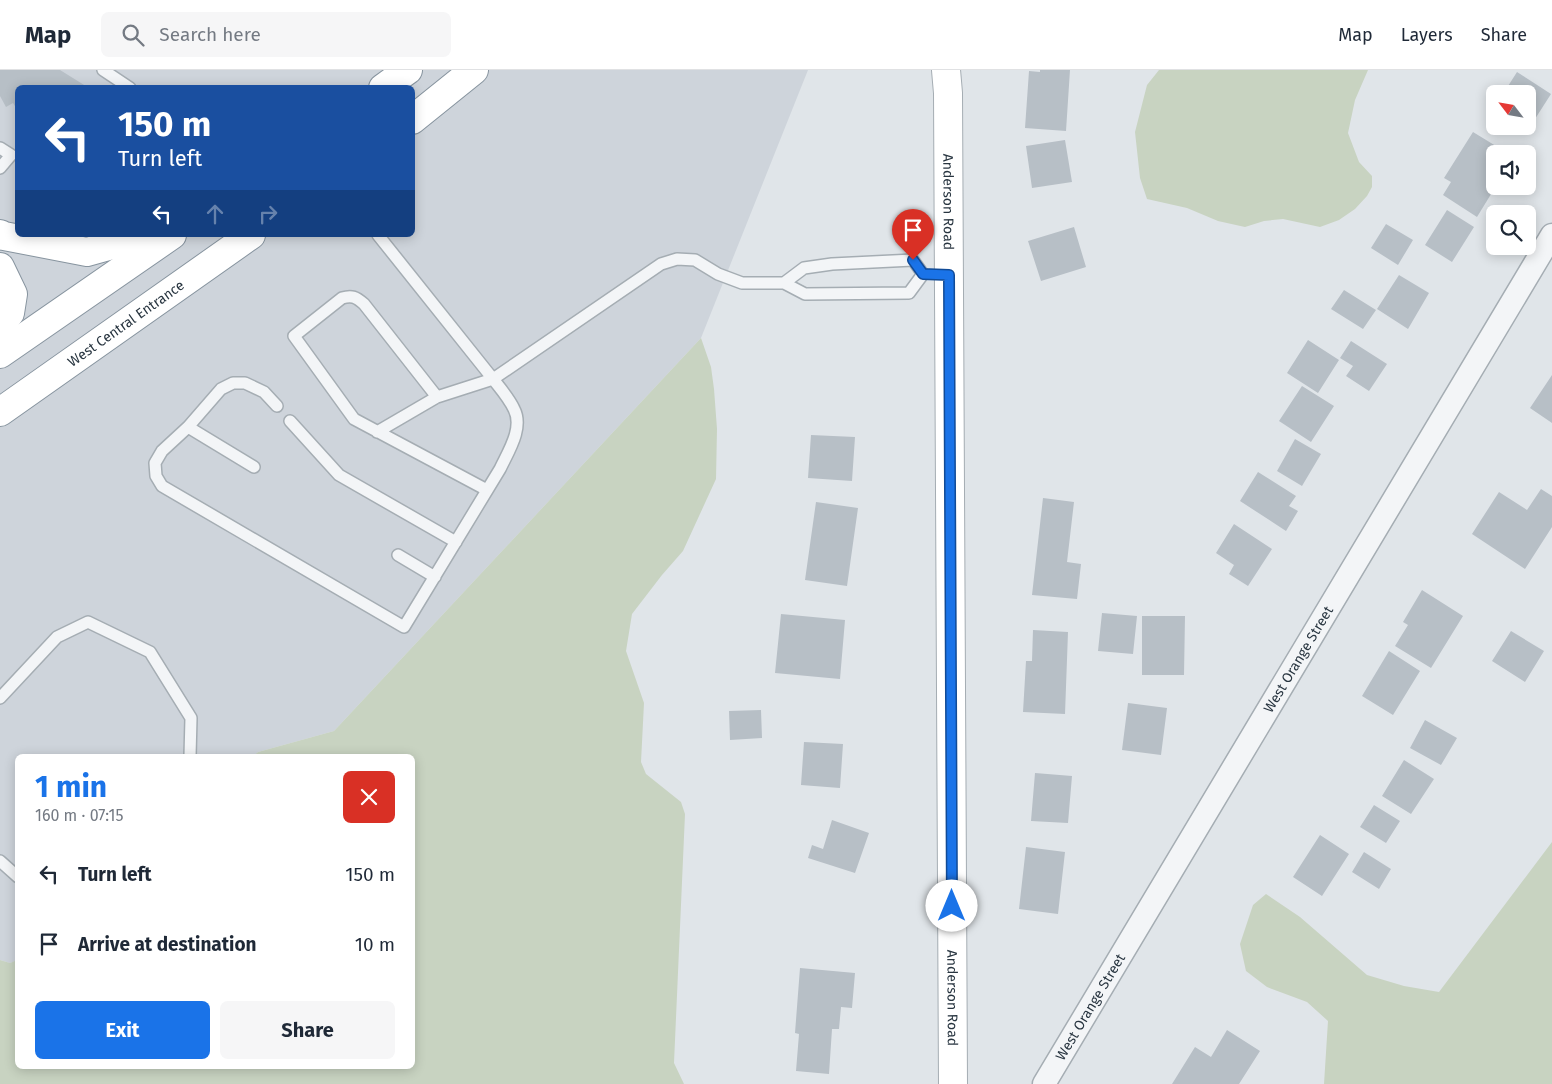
<!DOCTYPE html>
<meta charset="utf-8">
<style>
:root{--surface:#fff;--page:#f6f6f7;--text:#1f2937;--muted:#747a83;--line:#e0e1e3;--accent:#1a73e8}
body{margin:0;font-family:"Fira Sans",sans-serif;background:var(--page);color:var(--text);height:100vh;display:flex;flex-direction:column;font-size:19px;white-space:nowrap}
*{box-sizing:border-box;margin:0}
p{font-size:16px;color:var(--muted)}
.icon{flex:none;width:28px;height:28px;fill:none;stroke:currentColor;stroke-width:2;stroke-linecap:round;stroke-linejoin:round}
.map{position:relative;flex:1;overflow:hidden}
.details{position:absolute;left:15px;top:684px;width:400px;height:315px;display:flex;flex-direction:column;background:var(--surface);border-radius:8px;box-shadow:0 2px 12px #0003}
.details>*{flex:none}
.banner{position:absolute;left:15px;top:15px;width:400px;height:152px;border-radius:8px;box-shadow:0 2px 12px #0003;background:#1a4fa0;color:#fff;overflow:hidden}
.needle{width:32px;rotate:301deg}
.buttons{position:absolute;left:1486px;top:15px;display:grid;gap:10px}
.buttons a{display:grid;place-items:center;width:50px;height:50px;border-radius:8px;background:var(--surface);box-shadow:0 2px 12px #0003;font-size:25px}
.pin{position:absolute;display:grid;place-items:center;width:42px;height:42px;color:#fff;margin:-51px -21px;border-radius:50% 50% 50% 0;rotate:-45deg;box-shadow:0 0 5px #0007}
.pin .icon{rotate:45deg}
.me{position:absolute;width:55px;margin:-28px;rotate:0deg;stroke-linejoin:round;filter:drop-shadow(0 0 4px #0008)}
.turn{display:flex;align-items:center;gap:18px;height:105px;padding:0 20px;font-size:22px}
.turn .icon{width:65px;height:65px;stroke-width:2.5}
.turn b{display:block;font-size:35px;line-height:42px}
.lanes{display:flex;align-items:center;height:48px;padding:0 20px;background:#0003;justify-content:center;gap:25px;direction:ltr}
.lanes .off{opacity:.35}
.round{display:grid;place-items:center;flex:none;width:52px;height:52px;border-radius:8px;background:var(--page)}
.head{display:flex;align-items:center;justify-content:space-between;height:85px;padding:0 20px}
h1{font-size:30px;font-weight:700;line-height:38px;color:var(--accent)}
.action{display:flex;gap:10px;margin-top:auto;padding:10px 20px}
.action a{flex:1;height:58px;border-radius:8px;background:var(--accent);color:#fff;font-size:20px;font-weight:700;line-height:58px;text-align:center}
.action a+a{background:var(--page);color:var(--text)}
ul{padding:0;list-style:none}
li{display:flex;align-items:center;gap:15px;height:70px;padding:0 20px}
li div{flex:1}
li b{display:block;font-size:19px}
li em{font-style:normal}
header{display:flex;align-items:center;gap:30px;box-sizing:border-box;height:70px;padding:0 25px;background:var(--surface);border-bottom:1px solid var(--line)}
header strong{font-size:24px}
nav{display:flex;gap:28px;margin-inline-start:auto;font-size:18px}
.search{width:350px;height:45px;background:var(--page);display:flex;align-items:center;gap:12px;box-sizing:border-box;padding:0 18px;border-radius:8px;color:var(--muted);font-size:19px}
.map>svg:first-child{display:block}
.built{fill:#ced4db;fill-rule:evenodd}
.green{fill:#c8d3c1}
.building{fill:#b7bfc6}
.lines{fill:none;stroke-linecap:round;stroke-linejoin:round}
.lane-casing{stroke:#a5adb3;stroke-width:14}
.street-casing{stroke:#a5adb3;stroke-width:25}
.secondary-casing{stroke:#a5adb3;stroke-width:30}
.highway-casing{stroke:#87949f;stroke-width:30}
.lane{stroke:#f3f5f7;stroke-width:11}
.street{stroke:#f3f5f7;stroke-width:22}
.secondary{stroke:#fff;stroke-width:28}
.highway{stroke:#fff;stroke-width:28}
.route-casing{stroke:#114b97;stroke-width:12}
.route{stroke:#1a73e8;stroke-width:9}
.labels{text-anchor:middle;stroke-width:5;stroke-linejoin:round;paint-order:stroke}
.street-label{font-size:14px;fill:#283540;stroke:#eff3f6}
</style>
<header>
<strong>Map</strong>
<div class="search"><svg class="icon" aria-label="search" viewBox="0 0 24 24"><circle cx="10" cy="10" r="6"/><path d="M15 15l6 6"/></svg>Search here</div>
<nav><a>Map</a><a>Layers</a><a>Share</a></nav>
</header>
<div class="map">
<svg width="1552" height="1014" viewBox="0 0 1552 1014">
<rect width="100%" height="100%" fill="#e0e5e9"/>
<path class="built" d="M 0,0 L 808,0 L 701,268 L 334,661 L 258,682 L 253,686 L 18,686 L 18,890 L 10,893 L 0,890 ZM 18,18 L 412,18 L 412,165 L 18,165 Z"/>
<path class="green" d="M 1159,0 L 1368,0 L 1355,30 L 1348,63 L 1359,92 L 1372,106 L 1372,117 L 1367,126 L 1355,139 L 1339,150 L 1320,157 L 1283,149 L 1264,151 L 1245,157 L 1218,151 L 1187,138 L 1147,129 L 1140,108 L 1135,62 L 1147,15 Z
M 701,268 L 711,297 L 714,319 L 717,359 L 716,409 L 683,481 L 662,505 L 632,544 L 626,581 L 644,633 L 641,692 L 646,704 L 681,732 L 685,744 L 674,993 L 684,1014 L 0,1014 L 0,890 L 10,893 L 17,890 L 18,996 L 412,996 L 412,686 L 253,686 L 258,682 L 334,661 Z
M 1552,772 L 1552,1014 L 1324,1014 L 1328,951 L 1307,932 L 1267,917 L 1246,901 L 1240,874 L 1253,835 L 1266,824 L 1300,847 L 1367,905 L 1404,916 L 1439,922 Z"/>
<path class="building" d="M 0,0 L 60,0 L 89,18 L 18,18 L 18,41 L 13,33 L 6,37 L 0,26 Z
M 1040,0 L 1070,0 L 1066,61 L 1025,58 L 1029,1 L 1040,2 Z
M 1517,2 L 1551,24 L 1526,63 L 1516,56 L 1528,56 L 1528,24 L 1503,24 Z
M 1473,62 L 1509,84 L 1495,84 L 1496,116 L 1477,147 L 1443,125 L 1451,112 L 1444,108 Z
M 1065,70 L 1072,112 L 1032,118 L 1026,76 Z
M 1447,140 L 1474,157 L 1452,192 L 1425,175 Z
M 1386,154 L 1413,170 L 1398,195 L 1371,178 Z
M 1074,157 L 1086,197 L 1041,211 L 1028,171 Z
M 1399,205 L 1429,223 L 1408,259 L 1377,239 Z
M 1344,220 L 1376,240 L 1363,259 L 1331,239 Z
M 1308,270 L 1339,290 L 1318,323 L 1287,303 Z
M 1351,271 L 1387,294 L 1369,321 L 1346,306 L 1353,296 L 1340,288 Z
M 1552,305 L 1552,353 L 1530,338 Z
M 1302,316 L 1334,336 L 1311,372 L 1279,351 Z
M 811,365 L 855,367 L 852,411 L 808,408 Z
M 1295,369 L 1321,384 L 1302,416 L 1277,401 Z
M 1258,402 L 1296,426 L 1289,436 L 1298,441 L 1286,461 L 1240,431 Z
M 1541,419 L 1552,426 L 1552,457 L 1525,499 L 1472,464 L 1499,422 L 1527,440 Z
M 1043,428 L 1074,432 L 1067,492 L 1081,494 L 1077,529 L 1032,525 Z
M 816,432 L 858,438 L 847,516 L 805,510 Z
M 1234,454 L 1272,479 L 1248,516 L 1229,504 L 1234,495 L 1216,483 Z
M 1422,520 L 1463,546 L 1431,598 L 1395,576 L 1408,555 L 1403,552 Z
M 1102,543 L 1137,546 L 1133,584 L 1098,581 Z
M 781,544 L 845,550 L 840,609 L 775,603 Z
M 1142,546 L 1185,546 L 1184,605 L 1142,605 Z
M 1033,560 L 1068,562 L 1065,644 L 1023,642 L 1026,591 L 1032,591 Z
M 1511,561 L 1544,581 L 1525,612 L 1492,591 Z
M 1389,581 L 1420,601 L 1393,645 L 1362,626 Z
M 1128,633 L 1167,638 L 1161,685 L 1122,680 Z
M 761,640 L 762,668 L 730,670 L 729,641 Z
M 1425,650 L 1457,668 L 1441,695 L 1410,678 Z
M 804,672 L 843,674 L 840,718 L 801,715 Z
M 1404,690 L 1434,709 L 1411,744 L 1382,726 Z
M 1035,703 L 1072,706 L 1068,753 L 1031,751 Z
M 1374,735 L 1400,751 L 1386,773 L 1360,757 Z
M 832,750 L 869,763 L 855,803 L 808,788 L 812,775 L 823,779 Z
M 1320,765 L 1349,784 L 1322,826 L 1293,807 Z
M 1026,777 L 1065,782 L 1058,844 L 1019,839 Z
M 1364,782 L 1391,799 L 1379,819 L 1352,802 Z
M 800,898 L 855,903 L 852,938 L 841,937 L 839,959 L 832,959 L 829,1004 L 796,1001 L 799,964 L 795,963 Z
M 1227,960 L 1260,981 L 1239,1014 L 1172,1014 L 1195,977 L 1211,987 Z"/>
<g class="lines">
<g class="lane-casing">
<path id="lane" d="M 103,0 L 130,18
M 0,78 L 11,85 L 0,98
M 378,165 L 493,309 L 661,194 L 677,189 L 695,190 L 718,204 L 742,213 L 784,213 L 805,224 L 909,223 L 923,204
M 784,213 L 804,198 L 832,194 L 913,190 L 923,204
M 437,327 L 364,234 C 356,227 352,225 342,228 L 294,266 L 354,349 L 487,420
M 277,336 L 264,322 L 245,313 L 233,313 L 221,319 L 188,357 L 162,381 L 155,393 L 156,406 L 162,416 L 404,557 L 500,399 C 508,382 524,358 514,339 C 509,328 500,318 493,309 L 437,327 L 377,362
M 290,351 L 339,405 L 456,472
M 188,357 L 254,397
M 398,485 L 435,507
M 0,628 L 57,567 L 88,552 L 150,582 L 191,648 L 190,686
M 0,791 L 18,807"/>
</g>
<g class="street-casing">
<g id="street">
<path id="s1" d="M 1044,1014 L 1552,165"/>
</g>
</g>
<g class="secondary-casing">
<g id="secondary">
<path id="s2" d="M 946,0 L 948,23 L 953,1014"/>
</g>
</g>
<g class="highway-casing">
<g id="highway">
<path d="M 383,18 L 408,0"/>
<path d="M 412,50 L 474,0"/>
<path d="M 0,164 L 4,166 L 87,182 L 130,170 L 142,165"/>
<path d="M 0,197 L 13,224 L 10,243 L 0,256"/>
<path d="M 0,284 L 172,165"/>
<path id="s3" d="M 0,342 L 251,165"/>
</g>
</g>
<use href="#lane" class="lane"/>
<use href="#street" class="street"/>
<use href="#secondary" class="secondary"/>
<use href="#highway" class="highway"/>
</g>
<g class="lines">
<g class="route-casing">
<path id="route" d="M 913,190 L 923,204 L 949,205 L 952,836"/>
</g>
<use href="#route" class="route"/>
</g>
<g class="labels">
<g class="street-label">
<text dy="5" stroke="none"><textPath href="#s2" startOffset="132">Anderson Road</textPath></text>
<text dy="5" stroke="none"><textPath href="#s3" startOffset="154">West Central Entrance</textPath></text>
<text dy="5" stroke="none"><textPath href="#s1" startOffset="495">West Orange Street</textPath></text>
<text dy="5" stroke="none"><textPath href="#s2" startOffset="928">Anderson Road</textPath></text>
<text dy="5" stroke="none"><textPath href="#s1" startOffset="90">West Orange Street</textPath></text>
</g>
</g>
</svg>
<div class="buttons">
<a><svg class="needle" viewBox="-14 -14 28 28"><path d="M0-13l5 13h-10z" fill="#e53935"/><path d="M0 13l5-13h-10z" fill="#747a83"/></svg></a>
<a><svg class="icon" aria-label="sound" viewBox="0 0 24 24"><path d="M4 9h4l5-4v14l-5-4H4zM17 9q2 3 0 6"/></svg></a>
<a><svg class="icon" aria-label="search" viewBox="0 0 24 24"><circle cx="10" cy="10" r="6"/><path d="M15 15l6 6"/></svg></a>
</div>
<div class="pin" style="left:913px;top:190px;background:#d93025"><svg class="icon" aria-label="arrive" viewBox="0 0 24 24"><path d="M6 21V4h12l-3 4 3 4H6"/></svg></div>
<svg class="me" style="left:952px;top:836px" viewBox="-20 -20 40 40"><circle r="19" fill="#fff"/><path d="M0-13L10 11 0 6-10 11z" fill="#1a73e8"/></svg>
<div class="banner">
<div class="turn"><svg class="icon" aria-label="left" viewBox="0 0 24 24"><path d="M17 20v-9H6M10 6l-5 5 5 5"/></svg><div><b>150 m</b>Turn left</div></div>
<div class="lanes"><svg class="icon" aria-label="left" viewBox="0 0 24 24"><path d="M17 20v-9H6M10 6l-5 5 5 5"/></svg><svg class="icon off" aria-label="ahead" viewBox="0 0 24 24"><path d="M12 20V5M6 11l6-6 6 6"/></svg><svg class="icon off" aria-label="right" viewBox="0 0 24 24"><path d="M7 20v-9h11M14 6l5 5-5 5"/></svg></div>
</div>
<section class="details">
<div class="head"><div><h1>1 min</h1><p>160 m · 07:15</p></div><a class="round" style="background:#d93025;color:#fff"><svg class="icon" aria-label="close" viewBox="0 0 24 24"><path d="M6 6l12 12M18 6L6 18"/></svg></a></div>
<ul>
<li><svg class="icon" aria-label="left" viewBox="0 0 24 24"><path d="M17 20v-9H6M10 6l-5 5 5 5"/></svg><div><b>Turn left</b></div><em>150 m</em></li>
<li><svg class="icon" aria-label="arrive" viewBox="0 0 24 24"><path d="M6 21V4h12l-3 4 3 4H6"/></svg><div><b>Arrive at destination</b></div><em>10 m</em></li>
</ul>
<div class="action"><a>Exit</a><a>Share</a></div>
</section>
</div>
